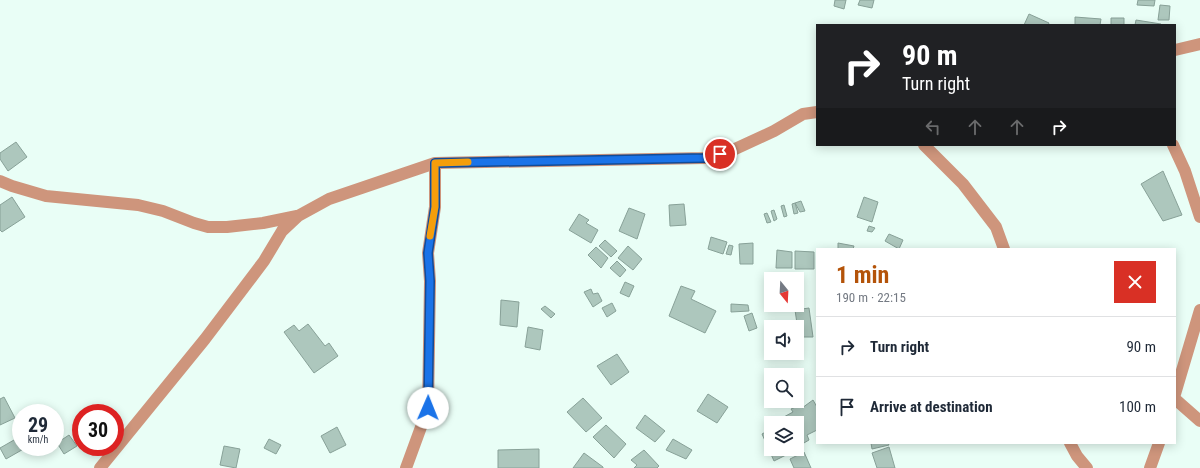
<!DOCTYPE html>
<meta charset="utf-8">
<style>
:root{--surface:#fff;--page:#f2f2f3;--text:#1f2937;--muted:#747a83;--line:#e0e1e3;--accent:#b45309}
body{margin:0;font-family:"Roboto Condensed",sans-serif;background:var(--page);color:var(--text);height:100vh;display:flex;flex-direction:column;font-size:15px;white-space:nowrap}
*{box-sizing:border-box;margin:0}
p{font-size:13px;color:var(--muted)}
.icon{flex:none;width:22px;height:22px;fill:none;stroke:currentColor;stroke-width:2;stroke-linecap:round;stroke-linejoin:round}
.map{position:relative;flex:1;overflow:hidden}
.sheet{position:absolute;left:816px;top:248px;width:360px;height:196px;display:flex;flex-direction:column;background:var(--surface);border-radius:0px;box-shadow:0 2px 10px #0003}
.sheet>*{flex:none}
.hud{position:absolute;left:816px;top:24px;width:360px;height:122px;border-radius:0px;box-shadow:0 2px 10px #0003;background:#202124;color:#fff;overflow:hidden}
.needle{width:26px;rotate:162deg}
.controls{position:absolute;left:764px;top:272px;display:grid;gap:8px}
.controls a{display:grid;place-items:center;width:40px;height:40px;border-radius:0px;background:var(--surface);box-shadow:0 2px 10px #0003;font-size:20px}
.speed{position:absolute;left:12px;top:404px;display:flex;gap:8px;font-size:20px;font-weight:700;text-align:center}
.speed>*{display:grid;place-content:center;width:52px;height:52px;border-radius:50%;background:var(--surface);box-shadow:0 2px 10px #0003;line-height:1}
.speed small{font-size:10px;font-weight:400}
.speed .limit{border:6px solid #d22;background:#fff;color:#111}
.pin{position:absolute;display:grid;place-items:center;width:34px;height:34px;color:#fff;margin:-17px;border:2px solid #fff;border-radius:50%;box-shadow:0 1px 4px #0007}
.me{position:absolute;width:44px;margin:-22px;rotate:1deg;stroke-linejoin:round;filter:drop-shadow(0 0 3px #0008)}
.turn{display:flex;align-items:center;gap:14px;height:84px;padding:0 20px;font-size:18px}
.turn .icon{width:52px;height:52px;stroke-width:2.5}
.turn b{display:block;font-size:28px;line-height:34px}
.lanes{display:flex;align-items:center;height:38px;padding:0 20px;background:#0003;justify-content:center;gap:20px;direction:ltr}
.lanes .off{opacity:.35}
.round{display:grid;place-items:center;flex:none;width:42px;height:42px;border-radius:0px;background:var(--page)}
.summary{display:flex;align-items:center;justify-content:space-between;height:68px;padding:0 20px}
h1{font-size:24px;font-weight:700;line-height:30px;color:var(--accent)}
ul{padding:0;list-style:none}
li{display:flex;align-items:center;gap:12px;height:60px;padding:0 20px;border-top:1px solid var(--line)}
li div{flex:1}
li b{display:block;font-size:15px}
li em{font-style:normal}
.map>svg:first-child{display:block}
.building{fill:#adc7bd;stroke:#88a198}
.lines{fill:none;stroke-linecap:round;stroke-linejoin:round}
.street{stroke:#ce957c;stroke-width:12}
.route-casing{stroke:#114b97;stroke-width:10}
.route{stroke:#1a73e8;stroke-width:7}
.slow{stroke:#f59e0b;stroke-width:7}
</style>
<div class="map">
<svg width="1200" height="468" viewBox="0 0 1200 468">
<rect width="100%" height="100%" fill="#e9fef6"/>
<path class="building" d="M 835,0 L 846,0 L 844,9 L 834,6 Z
M 860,0 L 874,0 L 872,8 L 858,5 Z
M 1138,0 L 1155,0 L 1154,6 L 1137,5 Z
M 1160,5 L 1170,6 L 1169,20 L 1158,20 Z
M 1029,14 L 1049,23 L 1048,25 L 1024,25 Z
M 1075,17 L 1101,19 L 1100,25 L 1075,25 Z
M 1111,18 L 1124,18 L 1124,25 L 1111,25 Z
M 1136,20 L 1161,24 L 1161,25 L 1135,25 Z
M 16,142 L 27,157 L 8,171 L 0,159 L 0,153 Z
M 1163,171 L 1182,215 L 1163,221 L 1141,184 Z
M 12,197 L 25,217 L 2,232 L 0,230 L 0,205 Z
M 864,197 L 878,202 L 872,222 L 857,217 Z
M 801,201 L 805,211 L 800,212 L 795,203 Z
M 795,203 L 798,213 L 794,214 L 792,204 Z
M 684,204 L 686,225 L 670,226 L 669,205 Z
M 784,205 L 787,216 L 784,217 L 781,206 Z
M 629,208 L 645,214 L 637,239 L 619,231 Z
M 774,210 L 777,219 L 774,221 L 771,211 Z
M 767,213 L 771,222 L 767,223 L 764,214 Z
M 579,214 L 589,220 L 586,223 L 598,230 L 591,243 L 569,230 Z
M 869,226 L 875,228 L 872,232 L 867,231 Z
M 889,234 L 903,240 L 899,249 L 885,241 Z
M 711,237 L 727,242 L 723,254 L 708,249 Z
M 605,240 L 617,251 L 611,257 L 599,246 Z
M 753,243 L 753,264 L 740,264 L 739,244 Z
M 838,243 L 854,246 L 853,249 L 838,249 Z
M 729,245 L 733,246 L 731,255 L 726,254 Z
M 628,246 L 642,259 L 633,270 L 618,258 Z
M 596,247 L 608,258 L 601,268 L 588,255 Z
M 777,250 L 792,252 L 792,268 L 776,268 Z
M 795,251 L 814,252 L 814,269 L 795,269 Z
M 617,261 L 626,270 L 620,277 L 610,268 Z
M 625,282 L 634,286 L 629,297 L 620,293 Z
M 681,286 L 695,291 L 691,299 L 716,311 L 705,333 L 669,316 Z
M 591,289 L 593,294 L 598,293 L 602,301 L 593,307 L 584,292 Z
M 501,300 L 519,302 L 517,327 L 500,325 Z
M 612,303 L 616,311 L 607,317 L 602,308 Z
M 731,304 L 748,305 L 749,311 L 731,312 Z
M 545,306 L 555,314 L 551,318 L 541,309 Z
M 809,308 L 813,337 L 799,337 L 795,310 Z
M 752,313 L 757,328 L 749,331 L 744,316 Z
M 308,324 L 325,346 L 329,343 L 338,356 L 314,373 L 284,332 L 294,325 L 299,331 Z
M 528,327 L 543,330 L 540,350 L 525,347 Z
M 617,354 L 629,372 L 611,385 L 597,366 Z
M 708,394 L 728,407 L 717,423 L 697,411 Z
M 4,397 L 15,418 L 0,425 L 0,399 Z
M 583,398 L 602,418 L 586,432 L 567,412 Z
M 813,400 L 817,407 L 817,430 L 807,435 L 809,440 L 797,447 L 797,423 L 784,423 L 782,418 L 793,412 L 791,409 L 800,405 L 802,408 Z
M 645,415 L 665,431 L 655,442 L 636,428 Z
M 81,420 L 81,429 L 77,426 Z
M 606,425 L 626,444 L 614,458 L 593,437 Z
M 337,427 L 346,445 L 330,453 L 321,436 Z
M 771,429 L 771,449 L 785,449 L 788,454 L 774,461 L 762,434 Z
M 69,435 L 77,446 L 64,454 L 57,443 Z
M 21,436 L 21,447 L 27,447 L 6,459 L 0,448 Z
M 269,439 L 281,445 L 276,454 L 264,448 Z
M 673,439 L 692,450 L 686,459 L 666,450 Z
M 871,443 L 888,443 L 889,445 L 872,449 Z
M 224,446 L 240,449 L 236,468 L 220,465 Z
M 889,447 L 895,468 L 877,468 L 872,453 Z
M 539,449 L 539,468 L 498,468 L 498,450 Z
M 644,450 L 659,466 L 657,468 L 634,468 L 637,465 L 631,460 Z
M 804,452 L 811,468 L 794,468 L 790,459 Z
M 584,453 L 603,467 L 603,468 L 573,468 Z"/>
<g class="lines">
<path class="street" d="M 1175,50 L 1200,44
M 924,145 L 963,184 L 996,227 L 1004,249
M 1173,145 L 1185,171 L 1200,217
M 0,181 L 12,186 L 46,196 L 138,205 L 163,211 L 194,223 L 208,227 L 227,227 L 263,223 L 297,216
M 1175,394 L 1200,310
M 1175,399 L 1200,421
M 1070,443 L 1077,456 L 1087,468
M 100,468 L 205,339 L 264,261 L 282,231 L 298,216 L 329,199 L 435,163 L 705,158 L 735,149 L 774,131 L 803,114 L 817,112
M 406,468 L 428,408 L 430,281 L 428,253 L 435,207 L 435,163
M 1150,468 L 1159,443"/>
</g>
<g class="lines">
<g class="route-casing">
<path id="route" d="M 428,408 L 430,281 L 428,253 L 435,207 L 435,163 L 705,158 L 720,154"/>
</g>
<use href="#route" class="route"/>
<path class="slow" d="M 430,236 L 435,207 L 435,163 L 468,162"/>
</g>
</svg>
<div class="controls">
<a><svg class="needle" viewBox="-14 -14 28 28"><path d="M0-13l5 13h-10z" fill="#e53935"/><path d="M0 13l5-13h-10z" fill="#747a83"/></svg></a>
<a><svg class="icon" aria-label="sound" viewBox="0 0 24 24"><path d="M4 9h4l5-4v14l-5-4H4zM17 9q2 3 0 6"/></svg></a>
<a><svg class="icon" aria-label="search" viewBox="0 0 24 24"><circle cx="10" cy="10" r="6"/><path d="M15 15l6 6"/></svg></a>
<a><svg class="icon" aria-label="layers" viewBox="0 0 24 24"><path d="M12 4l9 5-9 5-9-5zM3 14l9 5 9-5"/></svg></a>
</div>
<div class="speed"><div>29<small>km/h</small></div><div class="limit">30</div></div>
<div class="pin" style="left:720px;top:154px;background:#d93025"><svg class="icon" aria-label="arrive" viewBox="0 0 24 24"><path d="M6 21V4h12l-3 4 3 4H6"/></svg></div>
<svg class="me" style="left:428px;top:408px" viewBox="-20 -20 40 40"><circle r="19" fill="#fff"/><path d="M0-13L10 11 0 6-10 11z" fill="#1a73e8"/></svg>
<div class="hud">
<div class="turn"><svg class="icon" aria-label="right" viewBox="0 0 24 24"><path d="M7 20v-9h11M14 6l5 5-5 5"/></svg><div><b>90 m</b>Turn right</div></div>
<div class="lanes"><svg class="icon off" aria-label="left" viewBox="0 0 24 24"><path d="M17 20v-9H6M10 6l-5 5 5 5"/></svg><svg class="icon off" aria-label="ahead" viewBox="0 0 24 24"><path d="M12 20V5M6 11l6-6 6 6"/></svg><svg class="icon off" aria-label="ahead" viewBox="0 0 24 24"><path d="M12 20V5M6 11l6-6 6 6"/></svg><svg class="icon" aria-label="right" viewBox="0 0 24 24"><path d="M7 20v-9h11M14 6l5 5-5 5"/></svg></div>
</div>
<section class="sheet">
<div class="summary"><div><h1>1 min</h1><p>190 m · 22:15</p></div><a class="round" style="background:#d93025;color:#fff"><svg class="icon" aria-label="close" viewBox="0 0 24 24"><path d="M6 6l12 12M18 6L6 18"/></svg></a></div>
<ul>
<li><svg class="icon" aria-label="right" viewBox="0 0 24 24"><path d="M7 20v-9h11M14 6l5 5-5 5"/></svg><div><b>Turn right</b></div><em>90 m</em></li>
<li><svg class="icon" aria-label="arrive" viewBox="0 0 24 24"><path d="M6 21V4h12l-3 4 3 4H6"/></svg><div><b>Arrive at destination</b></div><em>100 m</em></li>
</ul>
</section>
</div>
